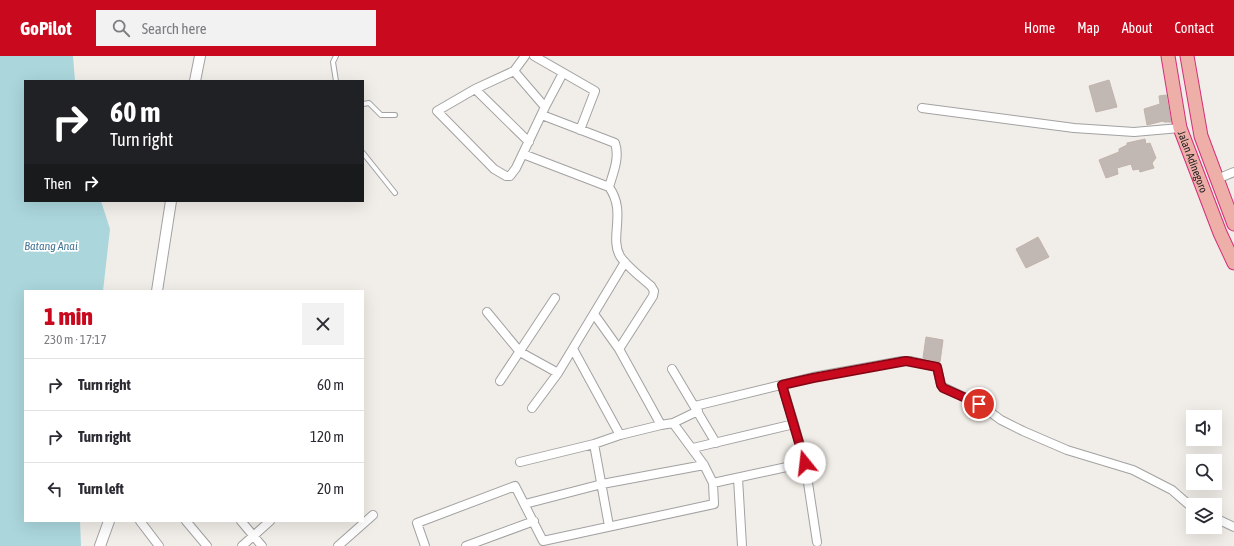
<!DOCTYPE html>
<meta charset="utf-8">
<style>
:root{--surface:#fff;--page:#f2f2f3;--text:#2b2b33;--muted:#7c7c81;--line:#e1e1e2;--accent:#c9091e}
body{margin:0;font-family:"Asap Condensed",sans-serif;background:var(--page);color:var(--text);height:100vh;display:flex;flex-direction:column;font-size:15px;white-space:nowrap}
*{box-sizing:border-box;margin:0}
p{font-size:13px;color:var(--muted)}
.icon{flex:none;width:22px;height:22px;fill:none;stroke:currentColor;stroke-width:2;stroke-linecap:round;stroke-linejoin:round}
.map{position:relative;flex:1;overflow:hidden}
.sheet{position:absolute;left:24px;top:234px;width:340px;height:232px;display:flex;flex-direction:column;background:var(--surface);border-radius:0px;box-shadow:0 4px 16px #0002}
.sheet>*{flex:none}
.top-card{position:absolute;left:24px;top:24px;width:340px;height:122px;border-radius:0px;box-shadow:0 4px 16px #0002;background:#202124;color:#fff;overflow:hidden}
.controls{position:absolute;left:1186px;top:354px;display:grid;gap:8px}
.controls a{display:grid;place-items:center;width:36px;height:36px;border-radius:0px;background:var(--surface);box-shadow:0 4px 16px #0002;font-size:20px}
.pin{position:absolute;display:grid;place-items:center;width:34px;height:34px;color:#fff;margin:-17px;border:2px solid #fff;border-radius:50%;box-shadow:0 1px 4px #0007}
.me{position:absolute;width:44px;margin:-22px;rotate:344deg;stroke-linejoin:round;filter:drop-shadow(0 0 3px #0008)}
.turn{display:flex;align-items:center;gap:14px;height:84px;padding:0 20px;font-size:18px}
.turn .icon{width:52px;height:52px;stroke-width:2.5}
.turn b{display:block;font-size:28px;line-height:34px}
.then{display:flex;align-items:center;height:38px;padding:0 20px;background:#0003;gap:8px;font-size:15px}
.round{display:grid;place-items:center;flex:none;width:42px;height:42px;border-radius:0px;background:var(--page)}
.head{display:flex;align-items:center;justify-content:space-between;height:68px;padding:0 20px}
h1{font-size:24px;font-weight:800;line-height:30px;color:var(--accent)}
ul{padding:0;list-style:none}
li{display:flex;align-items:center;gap:12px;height:52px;padding:0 20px;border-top:1px solid var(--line)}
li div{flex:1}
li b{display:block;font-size:15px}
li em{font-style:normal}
header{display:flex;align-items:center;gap:24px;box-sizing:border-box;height:56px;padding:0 20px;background:var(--accent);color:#fff}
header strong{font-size:19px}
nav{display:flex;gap:22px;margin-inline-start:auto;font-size:14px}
.search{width:280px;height:36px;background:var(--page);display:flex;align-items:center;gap:10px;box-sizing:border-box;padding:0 14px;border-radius:0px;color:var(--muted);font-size:15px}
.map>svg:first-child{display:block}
.water{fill:#aad6dc}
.building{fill:#c1b8b4;stroke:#c2b2aa}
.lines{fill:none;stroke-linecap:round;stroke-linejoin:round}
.service-casing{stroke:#a2a2a2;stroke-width:6}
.minor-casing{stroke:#a2a2a2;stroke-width:10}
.tertiary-casing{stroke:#a2a2a2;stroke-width:12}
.trunk-casing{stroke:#d42f7a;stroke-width:15}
.service{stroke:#fff;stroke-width:4}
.minor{stroke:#fff;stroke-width:8}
.tertiary{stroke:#fff;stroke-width:10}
.trunk{stroke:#eeafa8;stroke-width:13}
.route-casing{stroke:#830614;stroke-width:10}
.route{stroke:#c9091e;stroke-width:7}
.labels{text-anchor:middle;stroke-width:3.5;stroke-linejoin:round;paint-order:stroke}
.street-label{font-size:11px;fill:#212121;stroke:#fff}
.water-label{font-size:12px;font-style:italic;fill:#477796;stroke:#fff}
</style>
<header>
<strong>GoPilot</strong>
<div class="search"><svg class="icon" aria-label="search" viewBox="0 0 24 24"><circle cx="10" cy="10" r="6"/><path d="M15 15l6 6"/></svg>Search here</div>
<nav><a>Home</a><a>Map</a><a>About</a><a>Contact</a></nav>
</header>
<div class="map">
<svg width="1234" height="490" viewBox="0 0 1234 490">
<rect width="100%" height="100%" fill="#f1ede8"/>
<path class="water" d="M 0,0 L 73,0 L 75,25 L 25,25 L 25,145 L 101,145 L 110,173 L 103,235 L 25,235 L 25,465 L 80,465 L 81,490 L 0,490 Z"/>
<path class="building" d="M 1109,24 L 1117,51 L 1096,56 L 1089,30 Z
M 1166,39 L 1171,66 L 1164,66 L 1163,65 L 1147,69 L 1144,53 L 1160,48 L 1159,40 Z
M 1145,83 L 1146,88 L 1150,87 L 1156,102 L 1152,107 L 1154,112 L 1140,116 L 1139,113 L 1133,114 L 1131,108 L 1117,112 L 1118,118 L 1106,122 L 1099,104 L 1119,96 L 1119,93 L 1127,89 L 1127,87 Z
M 1038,181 L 1049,201 L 1026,212 L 1016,193 Z
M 926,281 L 943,284 L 940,306 L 923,302 Z"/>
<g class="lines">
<g class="service-casing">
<path id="service" d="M 336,0 L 333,6 L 336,25
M 363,48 L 369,47 L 381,59 L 395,59
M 363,97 L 395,137"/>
</g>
<g class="minor-casing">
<path id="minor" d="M 525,0 L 514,15 L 545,51 L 516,112 L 510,120 L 506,120 L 494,113 L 437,55 L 475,33 L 529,86
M 534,0 L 595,35 L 580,74
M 475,33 L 514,15
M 545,51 L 563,17
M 922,52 L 1074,72 L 1134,76 L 1180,72
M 542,59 L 615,87 C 620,102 613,117 609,131
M 523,98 L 609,131 C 627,156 609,181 620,200 C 626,210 642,222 651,230 L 654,235 L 653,240 L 619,293
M 1217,123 L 1234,116
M 487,256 L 520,296 L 558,317
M 573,293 L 620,379
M 672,313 L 716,387
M 500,325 L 555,242
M 695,350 L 813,321 L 902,305 L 911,305 L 937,311 L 941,329 L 943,331 L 979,348 L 1001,364 L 1023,375 L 1067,394 L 1133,414 L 1172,434 L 1188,448 L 1193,451
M 532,352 L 558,317 L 625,206
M 673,367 L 698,355
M 594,388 L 609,470
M 693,392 L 794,368 L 782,329
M 520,406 L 594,388 L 620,379 L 661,369
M 805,407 L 817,486
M 738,422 L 742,490
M 713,427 L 805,407 L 794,368
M 525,448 L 602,428 L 704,409
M 1215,462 L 1234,471
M 140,465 L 159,490
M 186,465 L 207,490
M 241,465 L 262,490
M 242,490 L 270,465
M 338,490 L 373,459
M 425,490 L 417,467 L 515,430 L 543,485 L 714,448 L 713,427 L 704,409 L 673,367 L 661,369 L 619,293 L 594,258
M 466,490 L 534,465"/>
</g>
<g class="tertiary-casing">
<path id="tertiary" d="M 195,25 L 200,0
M 157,235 L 171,145
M 100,490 L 109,465"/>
</g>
<g class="trunk-casing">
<g id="trunk">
<path id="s1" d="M 1168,0 L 1180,72 L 1220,177 L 1234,207"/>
<path d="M 1187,0 L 1201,80 L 1234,168"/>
</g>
</g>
<use href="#service" class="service"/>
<use href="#minor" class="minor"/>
<use href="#tertiary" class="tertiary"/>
<use href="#trunk" class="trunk"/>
</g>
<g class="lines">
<g class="route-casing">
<path id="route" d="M 805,407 L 782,329 L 813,322 L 906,305 L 937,311 L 941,329 L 943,332 L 979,348"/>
</g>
<use href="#route" class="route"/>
</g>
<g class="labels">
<g class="street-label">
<text dy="4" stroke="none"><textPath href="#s1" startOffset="109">Jalan Adinegoro</textPath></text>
</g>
<g class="water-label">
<text x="51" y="194">Batang Anai</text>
</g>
</g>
</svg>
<div class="controls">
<a><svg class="icon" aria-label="sound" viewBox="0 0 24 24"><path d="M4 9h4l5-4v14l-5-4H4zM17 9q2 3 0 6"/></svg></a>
<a><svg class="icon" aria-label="search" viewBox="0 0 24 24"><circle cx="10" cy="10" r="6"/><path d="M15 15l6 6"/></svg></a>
<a><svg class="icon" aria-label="layers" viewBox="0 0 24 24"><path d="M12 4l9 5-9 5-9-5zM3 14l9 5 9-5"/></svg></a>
</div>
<div class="pin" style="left:979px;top:348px;background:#d93025"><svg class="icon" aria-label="arrive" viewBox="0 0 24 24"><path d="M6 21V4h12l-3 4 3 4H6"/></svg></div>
<svg class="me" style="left:805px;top:407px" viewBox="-20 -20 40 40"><circle r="19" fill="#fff"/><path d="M0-13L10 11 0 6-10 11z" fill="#c9091e"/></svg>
<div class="top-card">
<div class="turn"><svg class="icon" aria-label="right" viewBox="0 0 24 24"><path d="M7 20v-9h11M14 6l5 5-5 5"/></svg><div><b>60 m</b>Turn right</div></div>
<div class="then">Then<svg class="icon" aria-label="right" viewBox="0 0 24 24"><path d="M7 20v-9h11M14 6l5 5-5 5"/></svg></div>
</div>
<section class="sheet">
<div class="head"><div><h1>1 min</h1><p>230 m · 17:17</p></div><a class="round"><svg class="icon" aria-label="close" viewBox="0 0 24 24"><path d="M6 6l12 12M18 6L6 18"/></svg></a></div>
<ul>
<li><svg class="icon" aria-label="right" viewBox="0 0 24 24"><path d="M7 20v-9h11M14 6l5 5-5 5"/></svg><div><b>Turn right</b></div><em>60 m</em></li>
<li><svg class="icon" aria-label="right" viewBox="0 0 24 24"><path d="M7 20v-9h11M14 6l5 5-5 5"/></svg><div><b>Turn right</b></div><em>120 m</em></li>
<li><svg class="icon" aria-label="left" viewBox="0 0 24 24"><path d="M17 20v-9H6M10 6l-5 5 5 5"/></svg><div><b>Turn left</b></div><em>20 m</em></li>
</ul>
</section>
</div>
